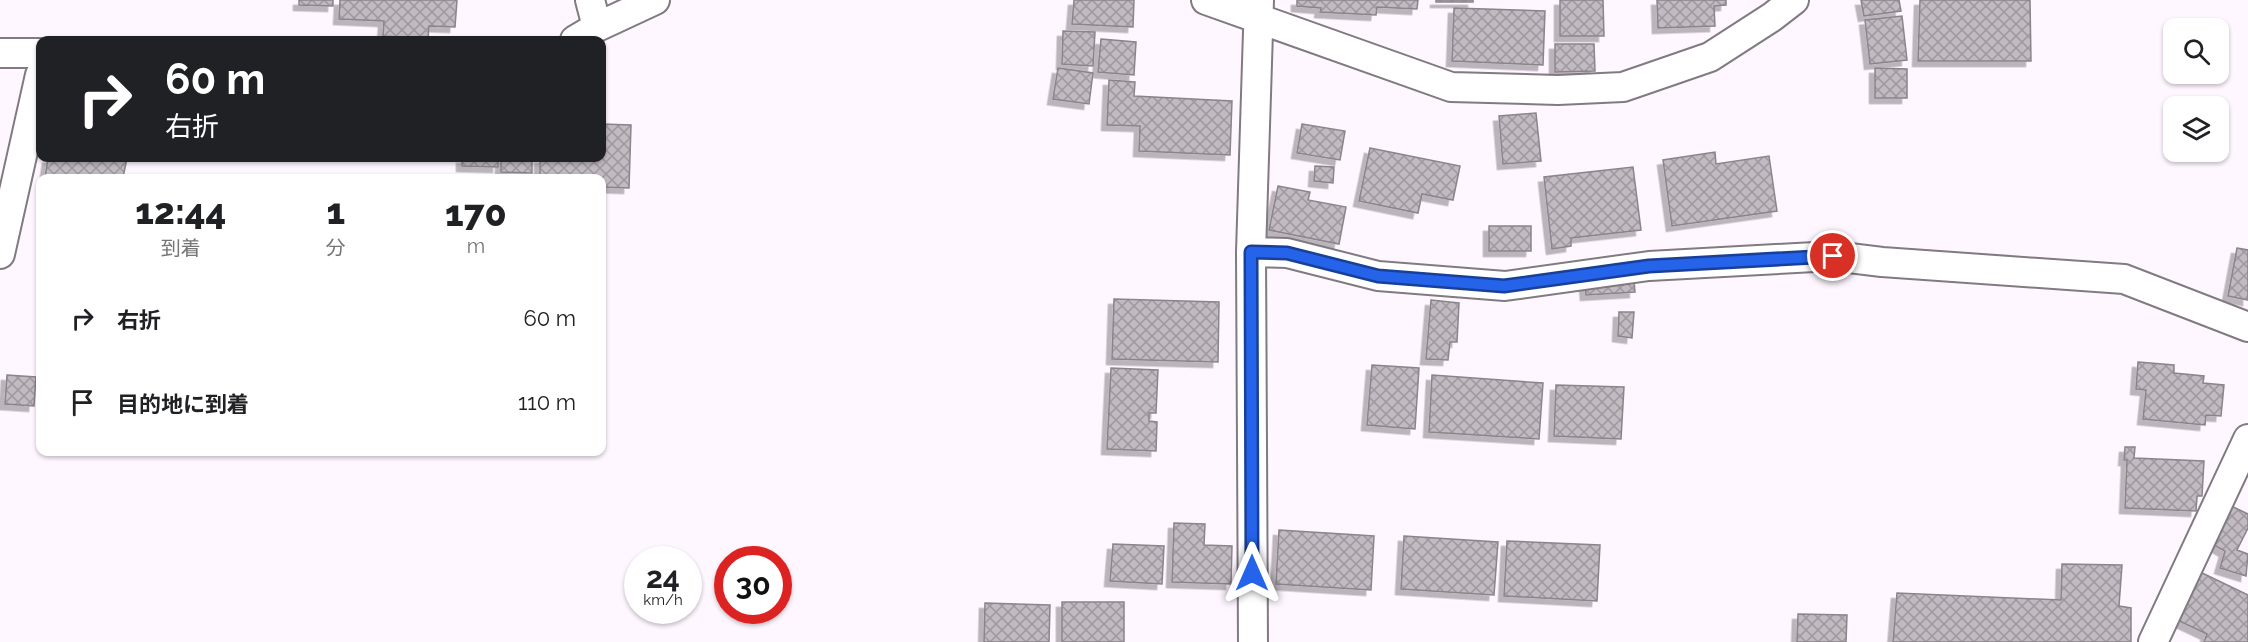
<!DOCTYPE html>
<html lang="ja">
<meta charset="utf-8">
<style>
:root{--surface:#fff;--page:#f2f2f2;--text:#202124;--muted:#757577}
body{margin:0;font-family:Raleway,"Noto Sans JP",sans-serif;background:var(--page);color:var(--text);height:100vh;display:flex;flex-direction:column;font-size:22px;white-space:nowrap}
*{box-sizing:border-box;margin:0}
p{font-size:20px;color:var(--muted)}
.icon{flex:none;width:33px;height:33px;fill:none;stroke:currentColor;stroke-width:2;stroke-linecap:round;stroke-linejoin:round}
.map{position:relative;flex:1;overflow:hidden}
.drawer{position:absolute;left:36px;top:174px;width:570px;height:282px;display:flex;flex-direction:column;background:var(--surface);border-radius:12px;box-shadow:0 2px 4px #0004}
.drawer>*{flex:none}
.hud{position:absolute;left:36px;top:36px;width:570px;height:126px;border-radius:12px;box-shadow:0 2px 4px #0004;background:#202124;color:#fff;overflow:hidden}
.buttons{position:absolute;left:2163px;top:18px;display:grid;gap:12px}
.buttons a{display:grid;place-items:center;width:66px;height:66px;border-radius:12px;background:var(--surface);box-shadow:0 2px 4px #0004;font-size:30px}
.speed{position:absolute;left:624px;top:546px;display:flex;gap:12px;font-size:30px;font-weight:700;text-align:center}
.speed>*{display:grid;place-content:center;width:78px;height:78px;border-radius:50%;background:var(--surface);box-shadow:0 2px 4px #0004;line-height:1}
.speed small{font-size:15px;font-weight:400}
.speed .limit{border:9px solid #d22;background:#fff;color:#111}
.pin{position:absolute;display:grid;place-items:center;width:51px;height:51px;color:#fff;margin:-26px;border:3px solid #fff;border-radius:50%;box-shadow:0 2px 6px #0007}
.me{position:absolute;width:66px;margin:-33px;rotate:0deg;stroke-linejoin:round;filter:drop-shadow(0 0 4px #0008)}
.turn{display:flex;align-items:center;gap:21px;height:126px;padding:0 30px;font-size:27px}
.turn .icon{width:78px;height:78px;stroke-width:2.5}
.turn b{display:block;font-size:42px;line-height:51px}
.eta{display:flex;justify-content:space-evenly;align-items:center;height:102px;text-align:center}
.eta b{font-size:36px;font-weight:800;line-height:42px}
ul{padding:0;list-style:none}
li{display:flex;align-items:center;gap:18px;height:84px;padding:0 30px}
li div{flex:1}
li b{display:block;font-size:22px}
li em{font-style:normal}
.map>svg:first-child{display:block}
.building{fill:url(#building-cross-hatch);stroke:#8b858b;stroke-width:1.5;filter:url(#shadow)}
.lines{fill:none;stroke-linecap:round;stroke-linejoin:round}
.street-casing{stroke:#817a81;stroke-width:32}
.street{stroke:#fff;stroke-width:28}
.route-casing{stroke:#184099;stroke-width:15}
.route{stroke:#2563eb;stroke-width:10}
</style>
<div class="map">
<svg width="2248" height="642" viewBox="0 0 2248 642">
<defs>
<pattern id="building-cross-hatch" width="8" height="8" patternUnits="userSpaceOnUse" patternTransform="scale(1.5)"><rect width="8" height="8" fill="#c1bac1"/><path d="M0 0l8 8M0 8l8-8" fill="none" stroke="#9d989d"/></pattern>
<filter id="shadow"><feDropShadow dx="-5.5" dy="5.5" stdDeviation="0" flood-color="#0004"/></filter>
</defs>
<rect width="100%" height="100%" fill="#fff7ff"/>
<path class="building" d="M 299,0 L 333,0 L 333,6 L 299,5 Z
M 340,0 L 457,0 L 455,27 L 429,26 L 428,39 L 383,36 L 384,21 L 339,19 Z
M 1074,0 L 1134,0 L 1133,27 L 1072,24 Z
M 1297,0 L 1418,0 L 1417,9 L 1377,7 L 1376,15 L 1320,12 L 1321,8 L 1297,6 Z
M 1436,0 L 1473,0 L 1473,2 L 1436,2 Z
M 1560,0 L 1603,0 L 1604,36 L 1560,36 Z
M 1657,0 L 1726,0 L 1726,5 L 1714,6 L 1715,26 L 1658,28 Z
M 1861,0 L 1899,0 L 1901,11 L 1864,16 Z
M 1920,0 L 2030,0 L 2031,61 L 1918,61 Z
M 1454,8 L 1545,11 L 1543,65 L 1452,61 Z
M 1902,16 L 1907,60 L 1870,64 L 1865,20 Z
M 1063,31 L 1095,32 L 1093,66 L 1062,64 Z
M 1101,39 L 1136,42 L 1134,75 L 1098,72 Z
M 1555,44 L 1594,44 L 1595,71 L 1555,72 Z
M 1058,68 L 1093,73 L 1089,104 L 1053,99 Z
M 1875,68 L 1907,69 L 1907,98 L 1875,98 Z
M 1109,80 L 1135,82 L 1134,96 L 1232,101 L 1230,155 L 1139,151 L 1140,126 L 1107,125 Z
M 1536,113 L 1541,161 L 1503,164 L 1499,116 Z
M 602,124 L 631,125 L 629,188 L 602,187 L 602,178 L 540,178 L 540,158 L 602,158 Z
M 1302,124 L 1345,131 L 1340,160 L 1297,153 Z
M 1370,148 L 1460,166 L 1453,200 L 1422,194 L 1418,213 L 1359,201 Z
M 1715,152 L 1716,164 L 1769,156 L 1777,211 L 1672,226 L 1663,160 Z
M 48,158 L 127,158 L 123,178 L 45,178 Z
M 462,158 L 498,158 L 498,167 L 462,166 Z
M 501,158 L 532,158 L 532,173 L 501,172 Z
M 1315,166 L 1334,167 L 1333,183 L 1314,181 Z
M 1633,167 L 1641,230 L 1571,238 L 1571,246 L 1552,249 L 1544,177 Z
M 1278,186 L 1310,192 L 1308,200 L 1346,207 L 1339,244 L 1269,230 Z
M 1489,226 L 1531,226 L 1531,251 L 1489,251 Z
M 2237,248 L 2248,250 L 2248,300 L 2228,296 Z
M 1634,281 L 1635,292 L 1586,295 L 1585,284 Z
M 1114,299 L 1219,302 L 1218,362 L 1112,359 Z
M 1431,300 L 1459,303 L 1457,342 L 1450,342 L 1448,360 L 1426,359 Z
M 1619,312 L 1634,312 L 1632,338 L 1618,336 Z
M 2138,362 L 2174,365 L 2174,373 L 2204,376 L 2203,383 L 2224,385 L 2221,416 L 2206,415 L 2205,425 L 2143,419 L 2146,390 L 2136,389 Z
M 1372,365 L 1419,368 L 1415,429 L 1367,425 Z
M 1111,368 L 1158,370 L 1156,413 L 1149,413 L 1149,421 L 1157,422 L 1156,451 L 1107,449 Z
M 7,375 L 36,377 L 34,406 L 5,404 Z
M 1432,375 L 1543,383 L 1539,439 L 1429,432 Z
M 1556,385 L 1624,387 L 1621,439 L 1554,436 Z
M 2125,447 L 2135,447 L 2134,458 L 2204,461 L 2202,496 L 2197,496 L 2196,511 L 2125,508 L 2127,460 L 2124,460 Z
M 2225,503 L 2248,514 L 2248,528 L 2237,550 L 2248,554 L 2246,576 L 2220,568 L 2225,551 L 2207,541 Z
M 1174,523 L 1205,524 L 1204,545 L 1232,546 L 1231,584 L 1172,582 Z
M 1279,530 L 1374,536 L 1371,590 L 1276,584 Z
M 1404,536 L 1498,542 L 1494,595 L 1401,589 Z
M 1507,541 L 1600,545 L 1597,601 L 1504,596 Z
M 1113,544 L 1164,546 L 1162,584 L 1110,581 Z
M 2062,564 L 2122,565 L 2119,606 L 2131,608 L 2131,642 L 1893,642 L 1897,593 L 2061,600 Z
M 2198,571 L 2248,595 L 2248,642 L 2204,642 L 2207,634 L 2175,619 Z
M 1062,602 L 1124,602 L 1124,642 L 1062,642 Z
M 985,603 L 1050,605 L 1049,642 L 984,642 Z
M 1798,614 L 1847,615 L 1846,642 L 1797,642 Z"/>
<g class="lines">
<g class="street-casing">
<path id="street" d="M 590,0 L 597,27
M 1206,0 L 1451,87 L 1558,90 L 1623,87 L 1710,57 L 1772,17 L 1794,0
M 575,40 L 597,27 L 655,0
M 0,53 L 40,53
M 1251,252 L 1287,253 L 1378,276 L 1505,286 L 1649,266 L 1833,256 L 1882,262 L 2124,279 L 2248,327
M 0,254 L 40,75
M 1253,642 L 1251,252 L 1259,0
M 2153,642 L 2248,439"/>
</g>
<use href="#street" class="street"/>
</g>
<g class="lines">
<g class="route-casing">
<path id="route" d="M 1252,573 L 1251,252 L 1287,253 L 1378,276 L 1504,286 L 1649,266 L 1833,256"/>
</g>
<use href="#route" class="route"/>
</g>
</svg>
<div class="buttons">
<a><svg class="icon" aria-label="search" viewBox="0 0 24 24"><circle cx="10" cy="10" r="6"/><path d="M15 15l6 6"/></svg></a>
<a><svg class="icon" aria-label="layers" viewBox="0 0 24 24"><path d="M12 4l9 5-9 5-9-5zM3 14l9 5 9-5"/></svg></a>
</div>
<div class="speed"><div>24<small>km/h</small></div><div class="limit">30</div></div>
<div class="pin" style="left:1833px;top:256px;background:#d93025"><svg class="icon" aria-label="arrive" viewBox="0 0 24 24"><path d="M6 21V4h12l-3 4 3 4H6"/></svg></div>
<svg class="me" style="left:1252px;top:573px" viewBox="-20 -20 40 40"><path d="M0-17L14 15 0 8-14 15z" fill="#2563eb" stroke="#fff" stroke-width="4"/></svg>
<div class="hud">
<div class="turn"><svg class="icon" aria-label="right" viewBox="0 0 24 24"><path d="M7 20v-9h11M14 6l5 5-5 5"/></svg><div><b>60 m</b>右折</div></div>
</div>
<section class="drawer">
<div class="eta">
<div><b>12:44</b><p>到着</p></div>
<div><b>1</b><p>分</p></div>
<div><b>170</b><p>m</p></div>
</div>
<ul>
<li><svg class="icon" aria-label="right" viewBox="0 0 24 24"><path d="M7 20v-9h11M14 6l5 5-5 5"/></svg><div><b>右折</b></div><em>60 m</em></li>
<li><svg class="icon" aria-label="arrive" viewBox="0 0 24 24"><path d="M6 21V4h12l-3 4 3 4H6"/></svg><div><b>目的地に到着</b></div><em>110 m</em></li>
</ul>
</section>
</div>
